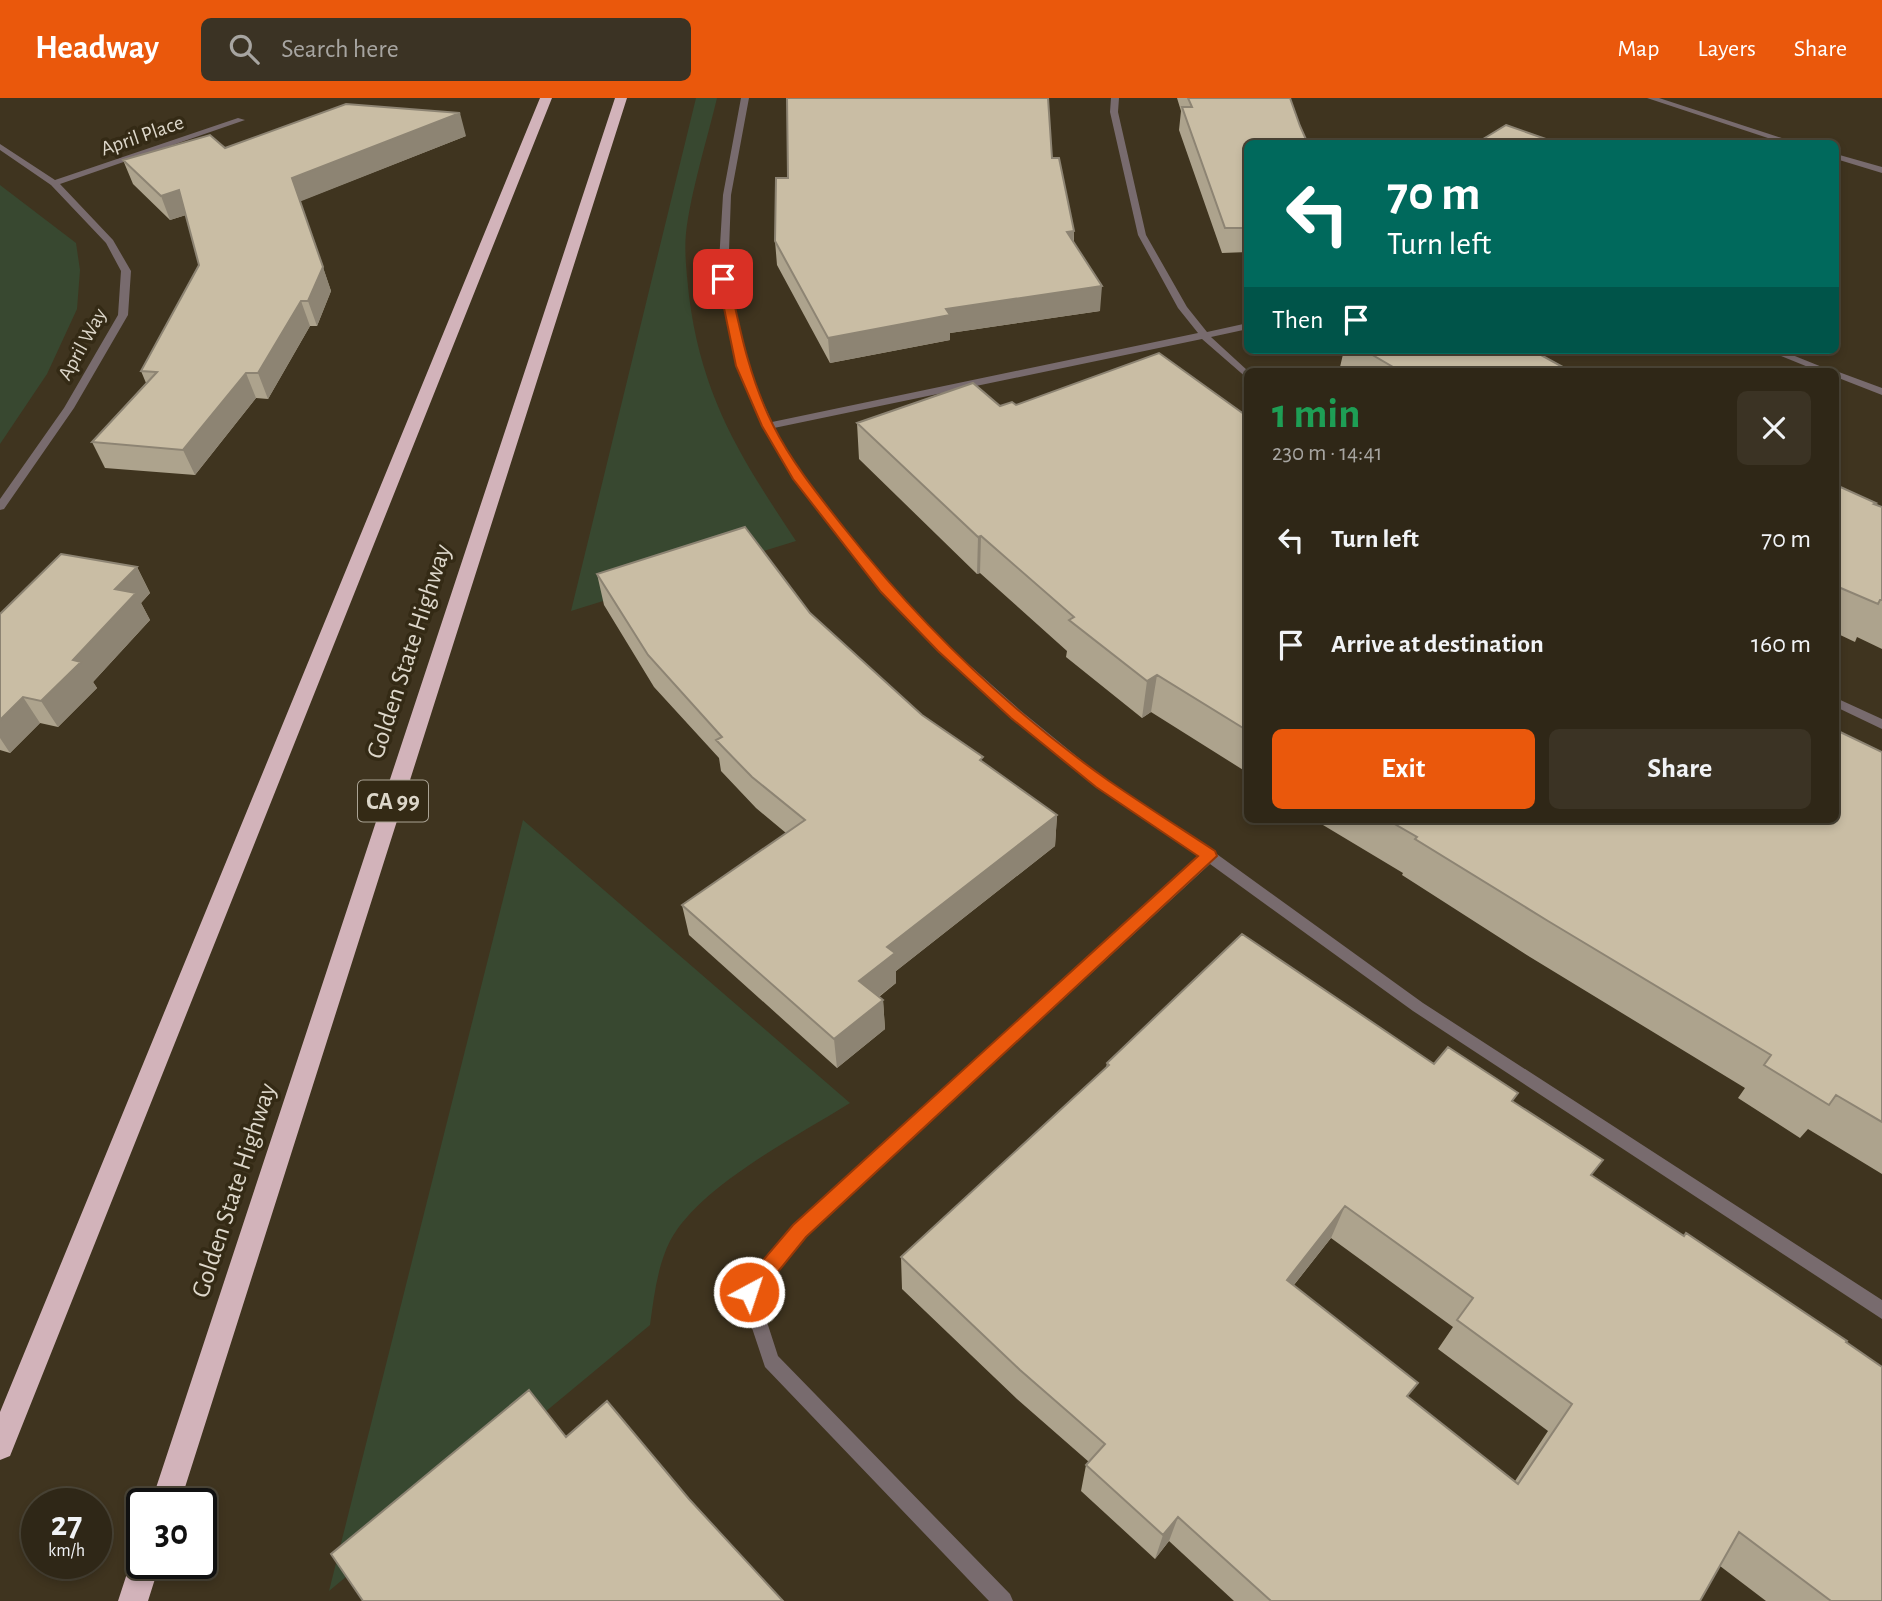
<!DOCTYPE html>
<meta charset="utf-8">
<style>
:root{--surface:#2f2717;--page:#3b3324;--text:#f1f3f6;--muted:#a7a5a1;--line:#4a4436;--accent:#ea580c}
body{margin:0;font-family:"Alegreya Sans",sans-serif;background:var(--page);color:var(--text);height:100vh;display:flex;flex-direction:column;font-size:26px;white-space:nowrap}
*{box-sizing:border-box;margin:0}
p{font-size:23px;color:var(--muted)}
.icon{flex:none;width:38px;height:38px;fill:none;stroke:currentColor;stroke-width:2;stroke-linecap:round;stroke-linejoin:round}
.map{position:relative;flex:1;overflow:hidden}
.panel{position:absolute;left:1244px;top:270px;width:595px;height:455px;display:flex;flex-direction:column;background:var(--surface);border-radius:10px;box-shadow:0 4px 10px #0003,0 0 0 2px var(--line)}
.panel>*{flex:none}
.top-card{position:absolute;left:1244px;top:42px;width:595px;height:214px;border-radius:10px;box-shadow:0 4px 10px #0003,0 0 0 2px var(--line);background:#00695c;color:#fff;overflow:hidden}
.speed{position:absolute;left:21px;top:1390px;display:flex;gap:14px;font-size:35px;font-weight:700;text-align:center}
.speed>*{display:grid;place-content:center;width:91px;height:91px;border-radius:50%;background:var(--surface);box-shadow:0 4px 10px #0003,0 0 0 2px var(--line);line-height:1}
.speed small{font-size:18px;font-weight:400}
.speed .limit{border:4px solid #111;border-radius:10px;background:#fff;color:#111}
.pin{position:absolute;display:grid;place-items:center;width:60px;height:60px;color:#fff;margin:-30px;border-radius:14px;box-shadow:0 4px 10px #0006}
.me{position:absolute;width:77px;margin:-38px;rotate:40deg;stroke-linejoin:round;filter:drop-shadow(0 0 5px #0008)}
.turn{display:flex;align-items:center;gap:24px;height:147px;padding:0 28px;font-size:32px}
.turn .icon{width:91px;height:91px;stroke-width:2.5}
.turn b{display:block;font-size:49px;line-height:60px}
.then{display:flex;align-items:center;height:66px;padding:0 28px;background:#0003;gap:14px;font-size:26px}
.round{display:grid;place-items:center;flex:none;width:74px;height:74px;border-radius:10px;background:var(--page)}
.headline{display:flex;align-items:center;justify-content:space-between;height:119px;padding:0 28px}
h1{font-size:42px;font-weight:700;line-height:52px;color:#1e9e55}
.action{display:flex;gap:14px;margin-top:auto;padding:14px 28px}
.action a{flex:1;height:80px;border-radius:10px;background:var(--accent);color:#fff;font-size:28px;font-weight:700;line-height:80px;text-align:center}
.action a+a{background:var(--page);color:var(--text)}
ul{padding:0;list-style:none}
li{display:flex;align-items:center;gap:21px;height:105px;padding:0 28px}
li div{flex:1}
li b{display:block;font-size:26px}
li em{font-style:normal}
header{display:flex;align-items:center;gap:42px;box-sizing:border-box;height:98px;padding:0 35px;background:var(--accent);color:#fff}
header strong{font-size:33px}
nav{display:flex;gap:38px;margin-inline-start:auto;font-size:24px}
.search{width:490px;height:63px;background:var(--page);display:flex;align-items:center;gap:18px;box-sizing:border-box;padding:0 24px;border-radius:10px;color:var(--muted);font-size:26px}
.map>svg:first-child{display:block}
.green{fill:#384830}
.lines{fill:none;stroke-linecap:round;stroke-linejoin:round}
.street{fill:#786b6e;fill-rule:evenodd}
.highway{fill:#d2b3ba;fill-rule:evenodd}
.wall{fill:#ada38d;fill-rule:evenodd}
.shaded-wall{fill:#8d8473}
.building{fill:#c9bda4;stroke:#8d8473;stroke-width:2;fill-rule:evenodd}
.route{fill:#ea580c;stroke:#983908;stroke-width:2}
.labels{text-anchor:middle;stroke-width:7;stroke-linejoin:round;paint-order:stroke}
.far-street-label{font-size:21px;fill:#ddd7ca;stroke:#342a15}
.shield{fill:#342a15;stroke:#aaa394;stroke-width:2}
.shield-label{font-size:24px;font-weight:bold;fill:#ddd7ca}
.street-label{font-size:26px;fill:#ddd7ca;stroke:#342a15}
</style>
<header>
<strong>Headway</strong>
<div class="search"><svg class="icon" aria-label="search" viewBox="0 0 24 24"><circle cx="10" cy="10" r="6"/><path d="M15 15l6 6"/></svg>Search here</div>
<nav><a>Map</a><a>Layers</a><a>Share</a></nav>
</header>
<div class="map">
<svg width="1882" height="1503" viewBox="0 0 1882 1503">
<rect width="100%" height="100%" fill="#3f341f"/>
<path class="green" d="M 696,0 L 717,0 C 707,42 691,93 686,135 C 684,155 687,178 689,198 C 702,300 741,360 796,443 L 571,513 Z
M 0,87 L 76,145 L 80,172 L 77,211 L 47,276 L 0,346 Z
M 523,722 L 850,1005 C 796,1039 700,1087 670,1143 C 657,1169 654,1199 650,1227 L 329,1493 Z"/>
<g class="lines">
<path class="street" d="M 741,0 L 749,0 L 731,97 L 728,181 L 747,268 L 772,324 L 1198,235 L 1178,210 L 1138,137 L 1110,14 L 1111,0 L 1119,0 L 1118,14 L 1146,137 L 1187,209 L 1207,234 L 1248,225 L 1248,231 L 1211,239 L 1248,273 L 1248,281 L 1202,241 L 774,330 L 802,378 L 889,488 L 947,547 L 1021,613 L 1107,683 L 1214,754 L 1423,905 L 1882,1202 L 1882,1221 L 1413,913 L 1210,766 L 805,1139 L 758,1196 L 778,1258 L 1010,1496 L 1013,1503 L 989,1503 L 765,1269 L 740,1194 L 793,1127 L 1199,759 L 1097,689 L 1011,619 L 939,553 L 881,494 L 792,379 L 763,328 L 737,268 L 718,181 L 723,97 Z
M 1647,0 L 1659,0 L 1800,46 L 1786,46 Z
M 238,20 L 245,22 L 60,86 L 113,142 L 131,173 L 128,217 L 74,310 L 4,411 L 0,412 L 0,401 L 64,310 L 118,217 L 121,173 L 106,145 L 51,87 L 0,52 L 0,46 L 55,82 Z
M 1836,56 L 1882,69 L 1882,75 L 1836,61 Z
M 1766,252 L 1780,252 L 1832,273 L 1818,273 Z
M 1836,273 L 1882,290 L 1882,297 L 1836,279 Z
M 1836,600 L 1882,621 L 1882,631 L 1836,609 Z"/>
<path class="highway" d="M 540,0 L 552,0 L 14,1348 L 10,1358 L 0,1362 L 0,1314 Z
M 615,0 L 627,0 L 180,1405 L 151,1405 Z
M 142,1451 L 142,1465 L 160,1465 L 148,1503 L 118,1503 L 134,1454 Z"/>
</g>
<path class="wall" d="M 1177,0 L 1290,0 L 1248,46 L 1248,154 L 1222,155 L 1179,32 L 1181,13 Z
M 466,38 L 300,103 L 331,193 L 317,228 L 310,228 L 268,301 L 256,300 L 195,377 L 105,370 L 92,344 L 146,285 L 141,273 L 199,167 L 186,117 L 170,122 L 133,86 L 123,62 L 225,50 Z
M 1052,60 L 1074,133 L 1074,144 L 1100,213 L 950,235 L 950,242 L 830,265 L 777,167 L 775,143 L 788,80 Z
M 1344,252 L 1532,252 L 1570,273 L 1347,273 L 1340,269 Z
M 1016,307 L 1248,319 L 1248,675 L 1151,614 L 1142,620 L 1066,559 L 1067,553 L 980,475 L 977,476 L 859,361 L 857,325 Z
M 1836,387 L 1882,409 L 1882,551 L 1857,539 L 1855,544 L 1836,535 Z
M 137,469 L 150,495 L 141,505 L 150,522 L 93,584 L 97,590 L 58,629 L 40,625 L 10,655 L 0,652 L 0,516 Z
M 597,476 L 810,515 L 922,617 L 983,664 L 1057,717 L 1055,748 L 896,873 L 896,885 L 879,899 L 883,902 L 885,931 L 837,970 L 689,837 L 682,807 L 786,735 L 756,710 L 721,673 L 719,660 L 654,589 L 604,507 Z
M 1882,654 L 1882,1076 L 1808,1031 L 1800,1040 L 1738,1000 L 1745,990 L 1530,859 L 1402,777 L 1403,775 L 1313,721 L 1836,721 Z
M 1107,965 L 1434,966 L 1513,1004 L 1592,1078 L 1846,1244 L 1882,1503 L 1766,1503 L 1720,1468 L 1700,1503 L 1234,1503 L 1169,1443 L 1155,1461 L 1081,1393 L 1086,1367 L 1089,1364 L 1017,1301 L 902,1191 L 901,1159 L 1106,970 ZM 1331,1140 L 1453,1229 L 1438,1251 L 1548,1333 L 1515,1383 L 1408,1299 L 1294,1187 Z"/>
<path class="shaded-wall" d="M 460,15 L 466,38 L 299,104 L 292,80 Z
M 179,92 L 189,116 L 170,122 L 161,98 Z
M 1074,133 L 1073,158 L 1067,134 Z
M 323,169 L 331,193 L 317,228 L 308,203 Z
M 1102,188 L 1100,213 L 950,235 L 950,242 L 830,265 L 828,240 L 946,211 Z
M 301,203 L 310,228 L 268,301 L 258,275 Z
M 246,275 L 256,300 L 195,377 L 183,352 Z
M 981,438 L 980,475 L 977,476 L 978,439 Z
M 137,469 L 150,495 L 141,505 L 150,522 L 93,584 L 97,590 L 58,629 L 41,603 L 73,562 L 115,491 Z
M 1157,577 L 1151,614 L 1142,620 L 1147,583 Z
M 23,599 L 40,625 L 10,655 L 0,640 L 0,622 Z
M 1057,717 L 1055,748 L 896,873 L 896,885 L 861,912 L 859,883 L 887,849 Z
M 883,902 L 885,931 L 837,970 L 834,941 Z
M 1345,1108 L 1331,1140 L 1274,1212 L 1287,1182 Z
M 1178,1419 L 1169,1443 L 1155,1461 L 1163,1437 Z"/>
<path class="building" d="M 787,0 L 1048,0 L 1052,60 L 1059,60 L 1074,133 L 1067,134 L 1102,188 L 946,211 L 950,217 L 828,240 L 775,143 L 776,80 L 788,80 Z
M 1188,0 L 1290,0 L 1300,28 L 1308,46 L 1248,46 L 1248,130 L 1225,130 L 1182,9 L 1192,9 Z
M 346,6 L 460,15 L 292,80 L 323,169 L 308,203 L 301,203 L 258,275 L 246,275 L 183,352 L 92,344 L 157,274 L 141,273 L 199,167 L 179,92 L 161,98 L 123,62 L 210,37 L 225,50 Z
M 1506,27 L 1560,46 L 1475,46 Z
M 1364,252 L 1532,252 L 1570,273 L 1400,273 Z
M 1159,255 L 1248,319 L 1248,633 L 1157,577 L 1147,583 L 1069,522 L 1074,519 L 981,438 L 978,439 L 857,325 L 973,285 L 1000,308 L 1012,304 L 1016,307 Z
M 1836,387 L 1876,405 L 1874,406 L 1882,409 L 1882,502 L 1880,502 L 1878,506 L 1836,488 Z
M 745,429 L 810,515 L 922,617 L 983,659 L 980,662 L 1057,717 L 887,849 L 895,855 L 859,883 L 883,902 L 834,941 L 682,807 L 805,722 L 752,679 L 716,642 L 722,639 L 648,557 L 597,476 Z
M 61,456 L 137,469 L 115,491 L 136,495 L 73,562 L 81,564 L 41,603 L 23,599 L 0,622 L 0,516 Z
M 1836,632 L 1882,654 L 1882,1024 L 1836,997 L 1829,1007 L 1764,967 L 1771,957 L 1548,823 L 1415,741 L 1417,739 L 1386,721 L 1836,721 Z
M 1242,836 L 1434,966 L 1448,949 L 1518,995 L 1512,1003 L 1603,1062 L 1591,1077 L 1684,1138 L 1686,1135 L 1847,1243 L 1846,1244 L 1882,1269 L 1882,1503 L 1831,1503 L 1739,1434 L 1700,1503 L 1271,1503 L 1178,1419 L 1163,1437 L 1086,1367 L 1105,1346 L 1020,1272 L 901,1159 L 1109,967 L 1107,965 ZM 1345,1108 L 1473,1200 L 1457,1222 L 1572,1306 L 1518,1386 L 1407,1298 L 1418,1285 L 1287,1182 Z
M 529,1292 L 566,1339 L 607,1303 L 689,1401 L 783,1503 L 363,1503 L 331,1456 Z"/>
<path class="route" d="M 723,178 L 729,181 C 740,232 749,279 773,327 C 792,365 819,398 845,431 C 920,526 1010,613 1109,683 C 1144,707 1180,730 1215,753 L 1217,758 L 806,1139 L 756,1201 L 749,1203 L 742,1201 L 739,1194 L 742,1187 L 793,1127 L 1198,758 L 1096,689 L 1011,620 L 938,553 L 881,494 L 793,381 L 762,328 L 736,268 L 718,181 Z"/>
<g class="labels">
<g class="far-street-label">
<text transform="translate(142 37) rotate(-19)" y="7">April Place</text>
<text transform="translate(82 246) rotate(-61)" y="7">April Way</text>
</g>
<rect class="shield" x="358" y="682.5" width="70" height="41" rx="5"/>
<g class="shield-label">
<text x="393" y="711">CA 99</text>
</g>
<g class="street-label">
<text transform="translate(408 553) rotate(-72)" y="9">Golden State Highway</text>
<text transform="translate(233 1092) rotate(-72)" y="9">Golden State Highway</text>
</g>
</g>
</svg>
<div class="speed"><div>27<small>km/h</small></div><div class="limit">30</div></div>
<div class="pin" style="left:723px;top:181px;background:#d93025"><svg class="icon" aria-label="arrive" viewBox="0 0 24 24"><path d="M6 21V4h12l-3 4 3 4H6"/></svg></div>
<svg class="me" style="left:749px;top:1194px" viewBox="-20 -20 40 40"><circle r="17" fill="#ea580c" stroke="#fff" stroke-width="3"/><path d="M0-11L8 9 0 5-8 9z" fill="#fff"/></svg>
<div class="top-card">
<div class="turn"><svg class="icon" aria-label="left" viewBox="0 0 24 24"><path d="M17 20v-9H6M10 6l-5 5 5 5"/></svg><div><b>70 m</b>Turn left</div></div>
<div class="then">Then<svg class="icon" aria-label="arrive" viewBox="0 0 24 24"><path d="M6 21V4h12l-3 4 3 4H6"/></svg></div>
</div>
<section class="panel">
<div class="headline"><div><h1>1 min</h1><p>230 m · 14:41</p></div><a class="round"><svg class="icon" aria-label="close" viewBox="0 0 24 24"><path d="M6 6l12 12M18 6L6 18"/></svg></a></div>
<ul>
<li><svg class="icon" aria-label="left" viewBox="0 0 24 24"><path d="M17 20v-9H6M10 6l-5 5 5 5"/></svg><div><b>Turn left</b></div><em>70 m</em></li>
<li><svg class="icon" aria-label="arrive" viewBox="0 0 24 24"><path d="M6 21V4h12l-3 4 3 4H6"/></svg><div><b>Arrive at destination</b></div><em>160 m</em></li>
</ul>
<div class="action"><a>Exit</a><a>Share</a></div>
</section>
</div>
